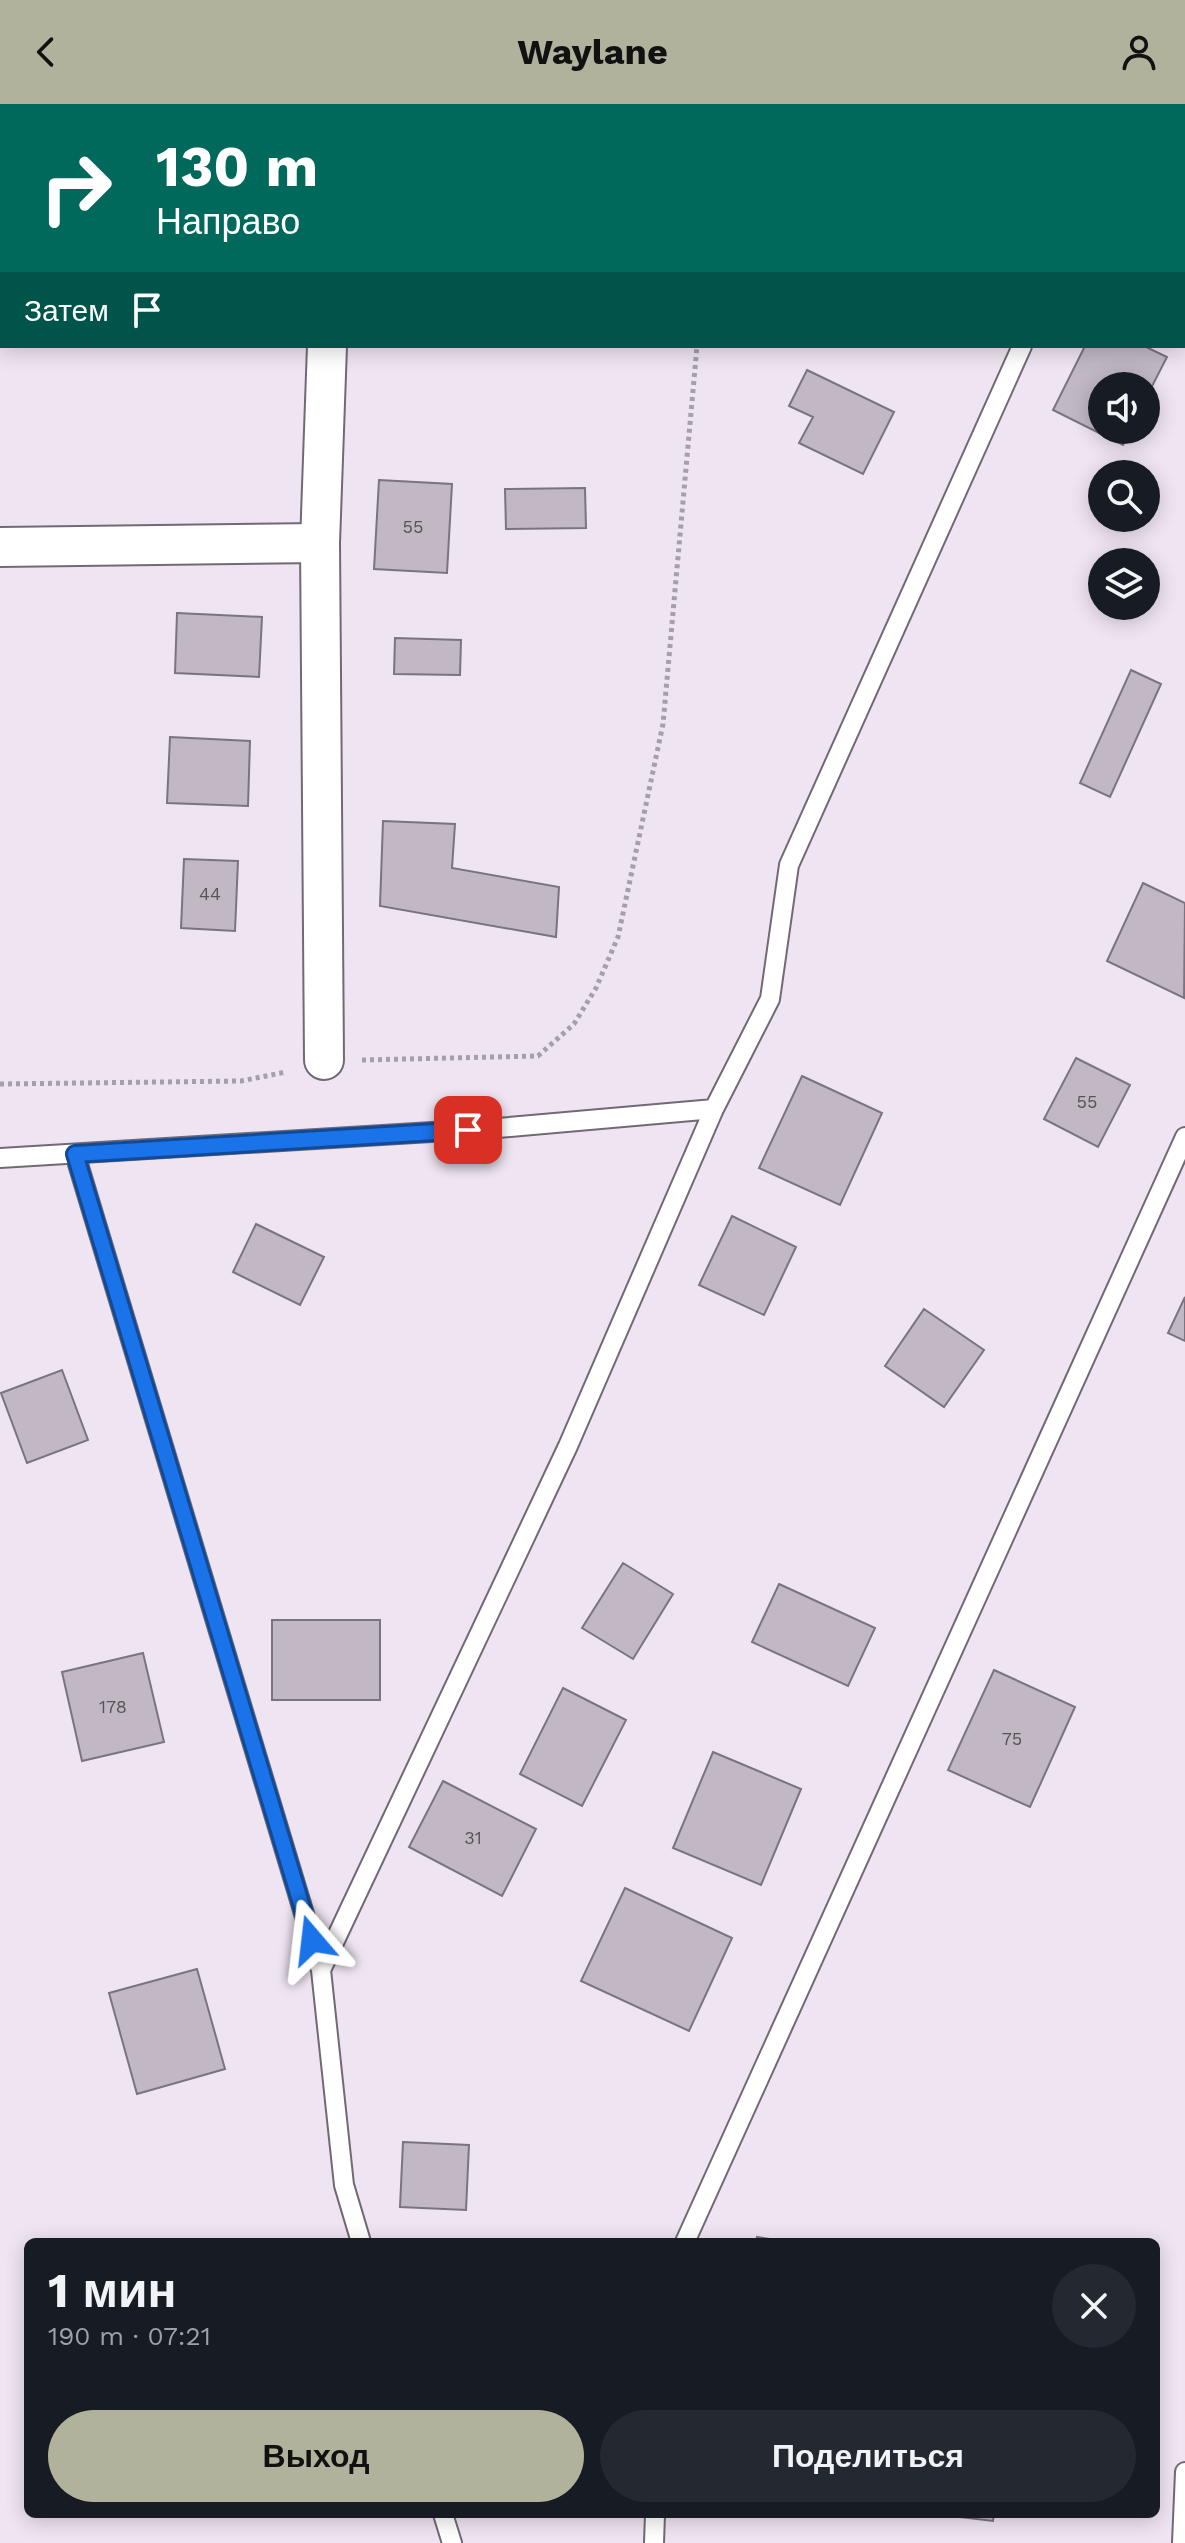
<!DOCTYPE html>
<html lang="ru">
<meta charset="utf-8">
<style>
:root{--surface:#171b24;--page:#242831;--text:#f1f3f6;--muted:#9ea1a6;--accent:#b1b29c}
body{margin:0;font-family:"Work Sans",sans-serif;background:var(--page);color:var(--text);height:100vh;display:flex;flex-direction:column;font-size:30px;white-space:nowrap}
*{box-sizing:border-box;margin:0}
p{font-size:26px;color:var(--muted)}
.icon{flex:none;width:44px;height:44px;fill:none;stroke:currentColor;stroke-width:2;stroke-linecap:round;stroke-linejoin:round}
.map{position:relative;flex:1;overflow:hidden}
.panel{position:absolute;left:24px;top:2134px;width:1136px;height:280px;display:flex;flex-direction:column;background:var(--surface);border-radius:12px;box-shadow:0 4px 20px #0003}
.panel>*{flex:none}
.banner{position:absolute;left:0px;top:0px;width:1186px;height:244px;box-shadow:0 4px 20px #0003;background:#00695c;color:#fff;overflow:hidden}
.fabs{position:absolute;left:1088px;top:268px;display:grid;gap:16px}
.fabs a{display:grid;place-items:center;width:72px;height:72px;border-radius:50%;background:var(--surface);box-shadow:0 4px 20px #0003;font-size:40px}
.pin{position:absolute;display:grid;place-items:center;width:68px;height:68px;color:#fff;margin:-34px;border-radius:16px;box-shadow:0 4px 12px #0006}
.me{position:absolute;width:88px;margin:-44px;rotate:343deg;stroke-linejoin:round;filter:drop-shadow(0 0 6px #0008)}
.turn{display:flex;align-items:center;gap:28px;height:168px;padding:0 24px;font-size:36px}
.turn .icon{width:104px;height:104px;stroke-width:2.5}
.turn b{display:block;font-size:56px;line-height:68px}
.then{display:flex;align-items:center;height:76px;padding:0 24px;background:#0003;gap:16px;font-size:30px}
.round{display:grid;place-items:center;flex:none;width:84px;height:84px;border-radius:42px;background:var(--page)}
.summary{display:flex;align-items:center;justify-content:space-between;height:136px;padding:0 24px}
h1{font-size:48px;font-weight:700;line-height:60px}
.cta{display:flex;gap:16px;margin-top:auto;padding:16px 24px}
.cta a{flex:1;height:92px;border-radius:48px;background:var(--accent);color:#111;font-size:32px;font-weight:700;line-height:92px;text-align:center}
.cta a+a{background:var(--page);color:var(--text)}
header{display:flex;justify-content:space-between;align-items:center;height:104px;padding:0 24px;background:var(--accent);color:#111;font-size:36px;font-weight:700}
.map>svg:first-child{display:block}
.building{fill:#c1b8c4;stroke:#7b737e;stroke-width:2}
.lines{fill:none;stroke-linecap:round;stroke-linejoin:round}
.lane-casing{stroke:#726975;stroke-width:22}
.street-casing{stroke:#726975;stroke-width:42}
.path{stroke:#a69ea8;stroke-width:5;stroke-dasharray:4 4;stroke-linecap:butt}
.lane{stroke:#fff;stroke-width:18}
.street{stroke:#fff;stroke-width:38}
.route-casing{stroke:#114b97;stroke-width:20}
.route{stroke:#1a73e8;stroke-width:14}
.labels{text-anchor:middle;stroke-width:6;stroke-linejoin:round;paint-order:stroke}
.number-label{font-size:18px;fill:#58535a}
</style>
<header><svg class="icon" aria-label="back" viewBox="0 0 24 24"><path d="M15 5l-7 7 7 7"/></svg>Waylane<svg class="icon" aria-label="person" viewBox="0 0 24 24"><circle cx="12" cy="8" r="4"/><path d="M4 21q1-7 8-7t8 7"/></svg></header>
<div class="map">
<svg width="1185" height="2439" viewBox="0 0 1185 2439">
<rect width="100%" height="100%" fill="#efe5f2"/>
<path class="building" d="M 392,0 L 474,0 L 391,2 Z
M 1184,108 L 1185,108 L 1184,169 Z
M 1085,242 L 1144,242 L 1167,253 L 1146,294 L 1146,282 L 1102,282 L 1102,326 L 1130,326 L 1123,341 L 1053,306 Z
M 807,266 L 894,308 L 863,370 L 799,339 L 813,313 L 789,302 Z
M 379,376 L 452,380 L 447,469 L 374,465 Z
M 585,384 L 586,424 L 506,425 L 505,385 Z
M 177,509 L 262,513 L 259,573 L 175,569 Z
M 395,534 L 461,536 L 460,571 L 394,570 Z
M 1131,566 L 1161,580 L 1110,693 L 1080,679 Z
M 170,633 L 250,637 L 248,702 L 167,699 Z
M 383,717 L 455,720 L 452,764 L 559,783 L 556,833 L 380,802 Z
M 184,755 L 238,757 L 235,827 L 181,824 Z
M 1143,779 L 1185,799 L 1184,894 L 1107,857 Z
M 1076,954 L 1130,981 L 1098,1043 L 1044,1015 Z
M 802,972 L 882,1009 L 840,1101 L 759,1064 Z
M 732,1112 L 796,1143 L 764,1211 L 699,1181 Z
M 256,1120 L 324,1153 L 300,1201 L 233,1168 Z
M 1185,1193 L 1185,1237 L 1168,1229 Z
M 924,1205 L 984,1246 L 944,1303 L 885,1262 Z
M 62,1266 L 88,1336 L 27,1359 L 1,1289 Z
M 623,1459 L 673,1490 L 633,1555 L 582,1524 Z
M 779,1480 L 875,1524 L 848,1582 L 752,1538 Z
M 272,1516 L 380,1516 L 380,1596 L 272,1596 Z
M 143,1549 L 164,1638 L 82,1657 L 62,1568 Z
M 994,1566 L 1075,1603 L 1030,1703 L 948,1666 Z
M 563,1584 L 626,1616 L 582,1702 L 520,1670 Z
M 713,1648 L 801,1685 L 761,1781 L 673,1744 Z
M 443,1677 L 536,1725 L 502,1792 L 409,1743 Z
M 625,1784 L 732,1834 L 689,1927 L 581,1877 Z
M 197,1865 L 225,1965 L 137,1990 L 109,1889 Z
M 403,2038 L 469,2041 L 466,2106 L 400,2103 Z
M 757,2133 L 788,2138 L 756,2138 Z
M 934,2410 L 994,2410 L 993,2417 Z"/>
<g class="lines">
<g class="lane-casing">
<path id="lane" d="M 1129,2 L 1130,0
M 75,1050 L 321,1866
M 0,1054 L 498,1024 L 714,1005
M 361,2138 L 344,2081 L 321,1866 L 568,1342 L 714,1005 L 770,895 L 789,761 L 1022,242
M 685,2138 L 1185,1033
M 443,2410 L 452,2439
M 654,2439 L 655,2410
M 1182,2439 L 1185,2368"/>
</g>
<g class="street-casing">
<path id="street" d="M 335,2 L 335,0
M 320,439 L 327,242
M 0,443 L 320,439 L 324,956"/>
</g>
<path class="path" d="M 726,2 L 726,0
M 362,956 L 538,952 L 574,920 L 596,884 L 618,833 L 663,620 L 697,242
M 0,980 L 241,977 L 286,968"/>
<use href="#lane" class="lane"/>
<use href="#street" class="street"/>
</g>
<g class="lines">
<g class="route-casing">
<path id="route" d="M 312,1836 L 75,1050 L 468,1026"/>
</g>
<use href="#route" class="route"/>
</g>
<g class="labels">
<g class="number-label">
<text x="413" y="429">55</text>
<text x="210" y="796">44</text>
<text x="1087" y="1004">55</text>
<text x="113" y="1609">178</text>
<text x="1012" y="1641">75</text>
<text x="473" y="1740">31</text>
</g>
</g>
</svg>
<div class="fabs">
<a><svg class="icon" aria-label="sound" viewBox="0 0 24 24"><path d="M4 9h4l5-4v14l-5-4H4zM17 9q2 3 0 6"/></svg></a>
<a><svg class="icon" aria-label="search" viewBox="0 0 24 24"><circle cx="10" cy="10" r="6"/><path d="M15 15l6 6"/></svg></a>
<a><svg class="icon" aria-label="layers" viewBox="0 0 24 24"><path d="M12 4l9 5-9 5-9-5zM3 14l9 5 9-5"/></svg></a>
</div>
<div class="pin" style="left:468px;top:1026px;background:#d93025"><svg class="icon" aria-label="arrive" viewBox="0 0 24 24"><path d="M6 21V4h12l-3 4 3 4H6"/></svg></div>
<svg class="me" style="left:312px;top:1836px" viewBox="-20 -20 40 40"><path d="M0-17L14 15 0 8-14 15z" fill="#1a73e8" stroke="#fff" stroke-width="4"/></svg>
<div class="banner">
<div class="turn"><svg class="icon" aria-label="right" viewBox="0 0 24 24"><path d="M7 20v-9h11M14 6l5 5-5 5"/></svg><div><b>130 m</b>Направо</div></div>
<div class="then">Затем<svg class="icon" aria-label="arrive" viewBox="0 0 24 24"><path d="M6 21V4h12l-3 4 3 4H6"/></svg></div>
</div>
<section class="panel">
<div class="summary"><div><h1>1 мин</h1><p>190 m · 07:21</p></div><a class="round"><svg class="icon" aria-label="close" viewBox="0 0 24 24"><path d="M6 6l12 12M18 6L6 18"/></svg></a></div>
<div class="cta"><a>Выход</a><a>Поделиться</a></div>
</section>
</div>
